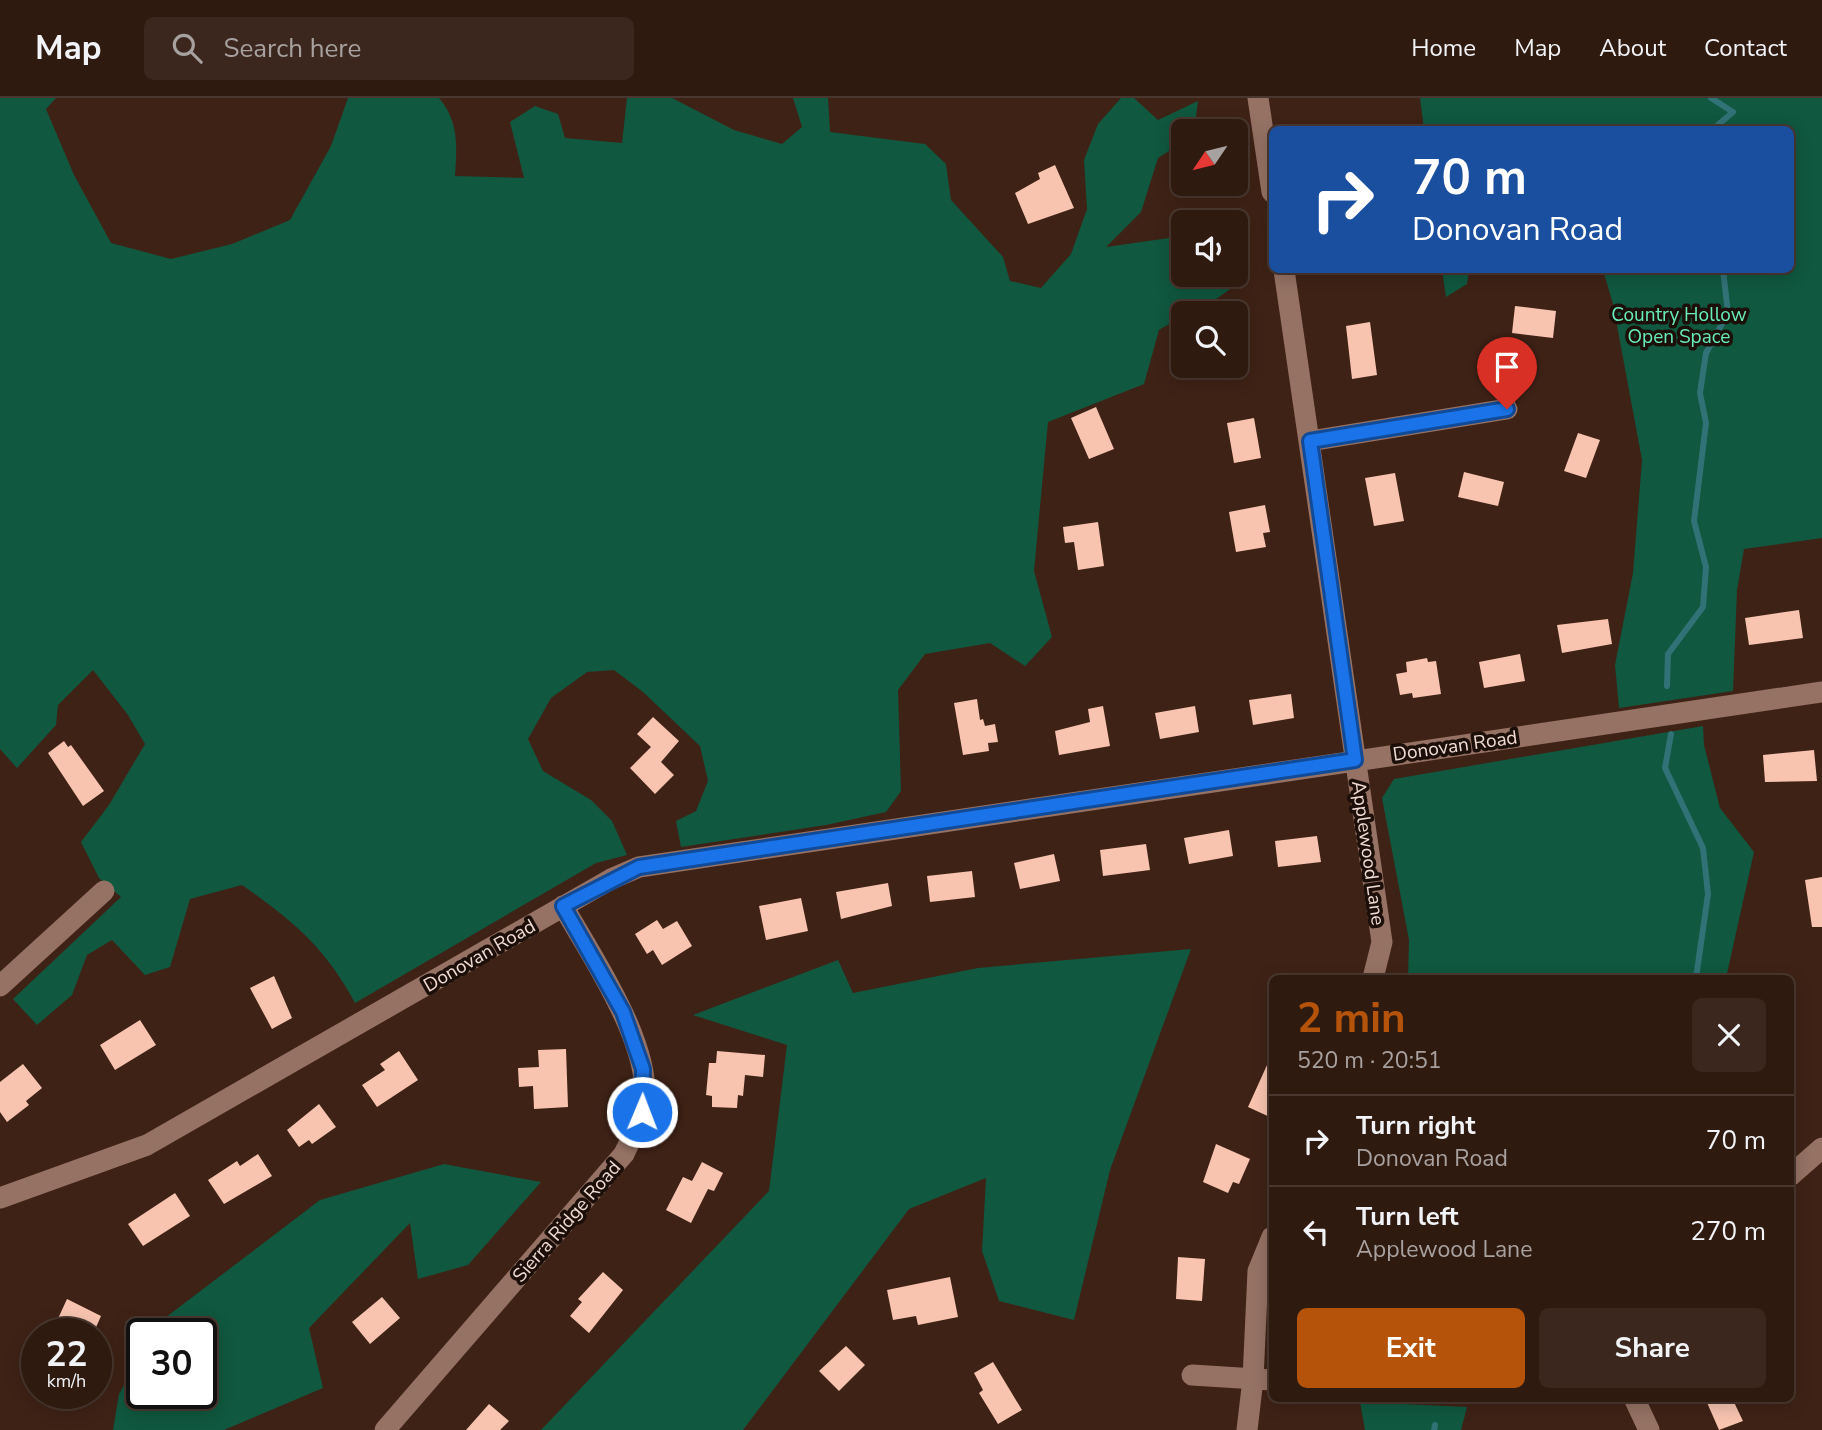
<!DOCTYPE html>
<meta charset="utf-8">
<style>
:root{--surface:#2f1a10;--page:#3b271e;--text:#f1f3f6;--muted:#a7a19f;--line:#4a3830;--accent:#b45309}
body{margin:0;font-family:"Nunito Sans",sans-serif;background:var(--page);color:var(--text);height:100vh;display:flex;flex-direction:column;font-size:26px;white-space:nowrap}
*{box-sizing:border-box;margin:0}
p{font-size:23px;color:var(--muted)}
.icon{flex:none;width:38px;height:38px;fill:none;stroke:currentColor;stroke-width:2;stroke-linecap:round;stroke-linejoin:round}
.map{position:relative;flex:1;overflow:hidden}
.side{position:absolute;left:1269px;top:877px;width:525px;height:427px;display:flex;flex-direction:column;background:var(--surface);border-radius:10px;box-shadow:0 4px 18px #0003,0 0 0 2px var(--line)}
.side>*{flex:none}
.hud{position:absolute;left:1269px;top:28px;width:525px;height:147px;border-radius:10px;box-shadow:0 4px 18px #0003,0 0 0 2px var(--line);background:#1a4fa0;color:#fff;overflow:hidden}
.needle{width:46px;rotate:235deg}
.buttons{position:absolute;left:1171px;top:21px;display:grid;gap:14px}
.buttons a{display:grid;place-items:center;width:77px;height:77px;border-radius:10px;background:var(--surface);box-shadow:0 4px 18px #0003,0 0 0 2px var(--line);font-size:35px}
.speed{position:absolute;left:21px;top:1220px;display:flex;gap:14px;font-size:35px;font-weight:700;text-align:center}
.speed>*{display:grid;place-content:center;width:91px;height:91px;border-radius:50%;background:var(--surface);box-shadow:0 4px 18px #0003,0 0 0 2px var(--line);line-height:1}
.speed small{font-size:18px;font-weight:400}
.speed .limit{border:4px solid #111;border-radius:10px;background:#fff;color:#111}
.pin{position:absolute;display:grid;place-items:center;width:60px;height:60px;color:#fff;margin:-72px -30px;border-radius:50% 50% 50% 0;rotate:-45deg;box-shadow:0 0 7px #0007}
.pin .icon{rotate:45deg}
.me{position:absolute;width:77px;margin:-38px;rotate:1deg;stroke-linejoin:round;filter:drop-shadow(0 0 5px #0008)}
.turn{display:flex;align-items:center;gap:24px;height:147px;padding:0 28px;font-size:32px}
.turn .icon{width:91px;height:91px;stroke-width:2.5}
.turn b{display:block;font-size:49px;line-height:60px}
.round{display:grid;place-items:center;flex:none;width:74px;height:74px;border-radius:10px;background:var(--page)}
.overview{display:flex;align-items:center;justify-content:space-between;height:119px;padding:0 28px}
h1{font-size:42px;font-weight:700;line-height:52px;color:var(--accent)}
.button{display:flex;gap:14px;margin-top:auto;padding:14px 28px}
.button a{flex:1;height:80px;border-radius:10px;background:var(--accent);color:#fff;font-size:28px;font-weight:700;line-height:80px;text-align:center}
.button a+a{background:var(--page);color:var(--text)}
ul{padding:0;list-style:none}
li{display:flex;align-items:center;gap:21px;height:91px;padding:0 28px;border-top:2px solid var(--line)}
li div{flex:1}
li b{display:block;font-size:26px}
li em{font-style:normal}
header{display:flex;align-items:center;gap:42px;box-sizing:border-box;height:98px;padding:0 35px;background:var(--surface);border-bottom:2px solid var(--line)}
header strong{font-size:33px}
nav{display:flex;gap:38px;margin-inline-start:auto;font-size:24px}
.search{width:490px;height:63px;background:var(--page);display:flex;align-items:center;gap:18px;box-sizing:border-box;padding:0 24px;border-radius:10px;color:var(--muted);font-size:26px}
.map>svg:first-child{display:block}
.green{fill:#10583f}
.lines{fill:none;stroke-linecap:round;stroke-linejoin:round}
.stream{stroke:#317276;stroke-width:6}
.building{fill:#f8c4b0}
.street{stroke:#957264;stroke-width:21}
.route-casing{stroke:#114b97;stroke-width:18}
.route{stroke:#1a73e8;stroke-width:12}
.labels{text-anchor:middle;stroke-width:7;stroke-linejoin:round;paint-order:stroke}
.park-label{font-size:19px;fill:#68edb8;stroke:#1c0f0a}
.street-label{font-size:19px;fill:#efdbd3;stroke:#1c0f0a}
</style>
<header>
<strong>Map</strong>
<div class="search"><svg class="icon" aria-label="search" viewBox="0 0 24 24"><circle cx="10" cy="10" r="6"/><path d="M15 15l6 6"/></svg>Search here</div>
<nav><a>Home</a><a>Map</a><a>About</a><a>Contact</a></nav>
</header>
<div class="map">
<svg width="1822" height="1332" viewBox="0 0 1822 1332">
<rect width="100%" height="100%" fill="#3f2216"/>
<path class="green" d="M 0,0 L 56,0 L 46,11 L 74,77 L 111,145 L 171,161 L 232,146 L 290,122 L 331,48 L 348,0 L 439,0 C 459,23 457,49 455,78 L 524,80 L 510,24 L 535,8 L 558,16 L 565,40 L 622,45 L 627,0 L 672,0 L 734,32 L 782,46 L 802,29 L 793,0 L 828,0 L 830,34 L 925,46 L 946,66 L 951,102 L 1003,159 L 1010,183 L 1041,190 L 1071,156 L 1087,111 L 1084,62 L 1098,26 L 1121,0 L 1134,0 L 1158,22 L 1198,3 L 1194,33 L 1183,33 L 1183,44 L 1158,60 L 1141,114 L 1106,149 L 1183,138 L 1183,177 L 1236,177 L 1236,162 L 1241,181 C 1218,205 1186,216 1159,232 L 1144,286 L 1048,324 L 1034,473 L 1052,539 L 1025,568 L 990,545 L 925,556 L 898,592 L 901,693 L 886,714 L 826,727 L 681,749 L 676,723 L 696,713 L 708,683 L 700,648 L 643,594 L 614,572 L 587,574 L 551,600 L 528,641 L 543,673 L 591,702 L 612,723 L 627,757 L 596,765 L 355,905 C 325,849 293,823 242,787 L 190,801 L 170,869 L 145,877 L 112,842 L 87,857 L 72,897 L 37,927 L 13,901 L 121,799 L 99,780 L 81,744 L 109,707 L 145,646 L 128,617 L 93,572 L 58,607 L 56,627 L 17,670 L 0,651 Z
M 1420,0 L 1822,0 L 1822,440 L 1744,451 L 1737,492 L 1733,593 L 1619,610 L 1615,567 L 1633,475 L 1642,362 L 1613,206 L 1603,172 L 1790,172 L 1790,32 L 1424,31 Z
M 1442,172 L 1469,172 L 1467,186 L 1446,199 Z
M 1703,628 L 1704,647 L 1720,710 L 1754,754 L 1726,880 L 1408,880 L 1409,842 L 1382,700 L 1394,681 Z
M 1191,851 L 1110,1072 L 1074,1222 L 999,1203 L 982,1153 L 986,1080 L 909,1111 L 743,1332 L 541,1332 L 769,1093 L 787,947 L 693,917 L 838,862 L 853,895 L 978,870 Z
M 444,1066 L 541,1084 L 468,1167 L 418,1181 L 410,1125 L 309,1230 L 323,1290 L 224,1332 L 113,1332 L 119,1296 L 142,1256 L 142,1295 L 201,1295 L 201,1236 L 153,1235 L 161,1223 L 320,1102 Z
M 1360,1304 L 1467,1309 L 1461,1332 L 1365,1332 Z"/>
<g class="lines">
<path class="stream" d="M 1711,0 L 1733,14 L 1712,32
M 1667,588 L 1668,556 L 1703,509 L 1706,469 L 1694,423 L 1706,325 L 1700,295 L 1706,255 L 1728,215 L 1723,172
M 1671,636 L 1665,670 L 1703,750 L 1708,796 L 1696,880
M 1434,1332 L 1435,1327"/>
</g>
<path class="building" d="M 1055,67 L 1074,110 L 1028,126 L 1015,95 L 1040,81 L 1038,75 Z
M 1515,208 L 1556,213 L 1553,240 L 1512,235 Z
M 1370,224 L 1377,277 L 1352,281 L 1346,228 Z
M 1096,309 L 1114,351 L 1089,361 L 1071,320 Z
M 1254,320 L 1261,360 L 1234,365 L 1227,325 Z
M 1578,335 L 1600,342 L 1586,380 L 1564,373 Z
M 1464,374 L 1504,384 L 1498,408 L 1458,399 Z
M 1395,375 L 1404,423 L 1374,428 L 1365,380 Z
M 1265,407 L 1270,434 L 1263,435 L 1266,449 L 1236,454 L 1229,414 Z
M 1098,424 L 1104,468 L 1078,472 L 1074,444 L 1065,445 L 1063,429 Z
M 1799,512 L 1803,540 L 1749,547 L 1745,520 Z
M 1608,521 L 1612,546 L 1562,555 L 1557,527 Z
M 1520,556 L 1525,583 L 1484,590 L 1479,564 Z
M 1427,560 L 1428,564 L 1436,563 L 1441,596 L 1413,600 L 1412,595 L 1400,597 L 1396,576 L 1407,574 L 1406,564 Z
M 1291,596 L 1294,620 L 1253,627 L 1249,602 Z
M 977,601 L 980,622 L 983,621 L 985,628 L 995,626 L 998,644 L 988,645 L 989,653 L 963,657 L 954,605 Z
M 1103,608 L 1110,648 L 1059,657 L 1055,633 L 1090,624 L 1088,611 Z
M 1195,608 L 1199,634 L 1160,641 L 1155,615 Z
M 653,619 L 679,643 L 661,664 L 674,677 L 655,696 L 630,670 L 651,649 L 637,636 Z
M 64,643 L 68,649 L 71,647 L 104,693 L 83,708 L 48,655 Z
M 1814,652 L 1817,683 L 1765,684 L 1763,657 Z
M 1229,732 L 1233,758 L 1189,766 L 1184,740 Z
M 1317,738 L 1321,764 L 1278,769 L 1275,743 Z
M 1146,746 L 1150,772 L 1103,778 L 1100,752 Z
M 1054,756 L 1060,783 L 1020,791 L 1014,765 Z
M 972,773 L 975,799 L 930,804 L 927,778 Z
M 1822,779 L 1822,829 L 1812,829 L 1805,782 Z
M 888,785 L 892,808 L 841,821 L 836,794 Z
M 801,800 L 808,833 L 766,842 L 759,808 Z
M 657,822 L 663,831 L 677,823 L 692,848 L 662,867 L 653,852 L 647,856 L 635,836 Z
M 274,878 L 292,920 L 272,931 L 250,890 Z
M 140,922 L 156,947 L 115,972 L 100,947 Z
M 566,951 L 568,1009 L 534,1011 L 533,988 L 519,989 L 518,970 L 539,969 L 538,952 Z
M 399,953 L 418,982 L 377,1009 L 362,987 L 385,972 L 380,966 Z
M 717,953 L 765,957 L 763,979 L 745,977 L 743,998 L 738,997 L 737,1010 L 712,1009 L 712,998 L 706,997 L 709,965 L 716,965 Z
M 1272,956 L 1272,1020 L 1248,1009 Z
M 23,966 L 42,990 L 26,1003 L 29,1007 L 7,1024 L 0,1014 L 0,984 Z
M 319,1006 L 336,1029 L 312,1046 L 309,1042 L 299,1049 L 287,1032 Z
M 1216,1046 L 1250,1061 L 1239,1086 L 1233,1084 L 1228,1095 L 1203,1084 Z
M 258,1056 L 272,1078 L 224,1106 L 208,1082 L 237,1063 L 240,1068 Z
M 702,1064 L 723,1075 L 714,1093 L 708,1091 L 691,1125 L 666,1112 L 683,1079 L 692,1083 Z
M 175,1095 L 190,1118 L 143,1148 L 128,1126 Z
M 1178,1159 L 1205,1161 L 1202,1203 L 1176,1201 Z
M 603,1174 L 623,1192 L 589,1235 L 570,1218 L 582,1204 L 578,1201 Z
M 950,1179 L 958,1219 L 918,1227 L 916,1218 L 893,1222 L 887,1192 Z
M 382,1199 L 400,1220 L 370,1246 L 352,1224 Z
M 67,1201 L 101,1218 L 93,1236 L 76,1236 L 56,1225 Z
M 846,1248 L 865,1267 L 839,1293 L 819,1273 Z
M 993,1264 L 1022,1312 L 998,1326 L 979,1295 L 983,1292 L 974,1275 Z
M 1705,1300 L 1732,1300 L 1743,1323 L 1719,1332 Z
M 489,1306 L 509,1323 L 500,1332 L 466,1332 Z"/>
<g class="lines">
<path class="street" d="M 1258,0 L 1272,94
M 1284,172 L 1382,844 L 1373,880
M 1310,343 L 1507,311
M 0,888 L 104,793
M 1790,1078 L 1822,1050
M 0,1100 L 147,1047 L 611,781 L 639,769 L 1822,594
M 1192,1277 L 1272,1282
M 1634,1300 L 1649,1332
M 385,1332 L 624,1056 C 630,1043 637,1030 642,1016 C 660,957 592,859 563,808
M 1247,1332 L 1253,1281 L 1258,1173 L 1272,1139"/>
</g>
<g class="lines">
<g class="route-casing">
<path id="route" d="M 642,1014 L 643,971 L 623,914 L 563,808 L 639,769 L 1355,662 L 1310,343 L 1507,311"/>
</g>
<use href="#route" class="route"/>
</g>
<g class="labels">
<g class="park-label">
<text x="1679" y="223">Country Hollow<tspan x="1679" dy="22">Open Space</tspan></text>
</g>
<g class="street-label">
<text transform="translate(1455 647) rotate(-8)" y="7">Donovan Road</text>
<text transform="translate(1369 755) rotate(82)" y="7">Applewood Lane</text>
<text transform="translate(479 857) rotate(-30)" y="7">Donovan Road</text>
<text transform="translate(566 1123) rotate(-49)" y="7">Sierra Ridge Road</text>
</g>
</g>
</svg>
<div class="buttons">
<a><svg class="needle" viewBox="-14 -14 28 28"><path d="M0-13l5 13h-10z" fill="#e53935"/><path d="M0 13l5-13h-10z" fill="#a7a19f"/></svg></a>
<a><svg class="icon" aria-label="sound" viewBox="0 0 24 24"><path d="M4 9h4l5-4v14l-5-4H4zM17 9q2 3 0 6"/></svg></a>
<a><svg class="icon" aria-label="search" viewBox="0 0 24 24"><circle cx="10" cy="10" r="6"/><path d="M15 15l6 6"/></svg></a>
</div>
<div class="speed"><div>22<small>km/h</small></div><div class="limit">30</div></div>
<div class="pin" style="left:1507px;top:311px;background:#d93025"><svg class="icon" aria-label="arrive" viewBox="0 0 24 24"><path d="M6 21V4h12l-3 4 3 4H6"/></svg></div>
<svg class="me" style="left:642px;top:1014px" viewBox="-20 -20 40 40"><circle r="17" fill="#1a73e8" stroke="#fff" stroke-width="3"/><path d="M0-11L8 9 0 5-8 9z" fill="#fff"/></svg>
<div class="hud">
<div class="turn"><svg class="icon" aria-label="right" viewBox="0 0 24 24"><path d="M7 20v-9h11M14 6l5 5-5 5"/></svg><div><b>70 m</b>Donovan Road</div></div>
</div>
<section class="side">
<div class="overview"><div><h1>2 min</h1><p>520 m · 20:51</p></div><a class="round"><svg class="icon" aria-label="close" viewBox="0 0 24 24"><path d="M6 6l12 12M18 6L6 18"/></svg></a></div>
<ul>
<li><svg class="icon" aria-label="right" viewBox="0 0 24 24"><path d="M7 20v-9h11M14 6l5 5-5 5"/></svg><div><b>Turn right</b><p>Donovan Road</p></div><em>70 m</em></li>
<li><svg class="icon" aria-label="left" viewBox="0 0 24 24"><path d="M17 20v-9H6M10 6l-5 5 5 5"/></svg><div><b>Turn left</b><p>Applewood Lane</p></div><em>270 m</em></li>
</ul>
<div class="button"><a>Exit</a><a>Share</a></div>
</section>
</div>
